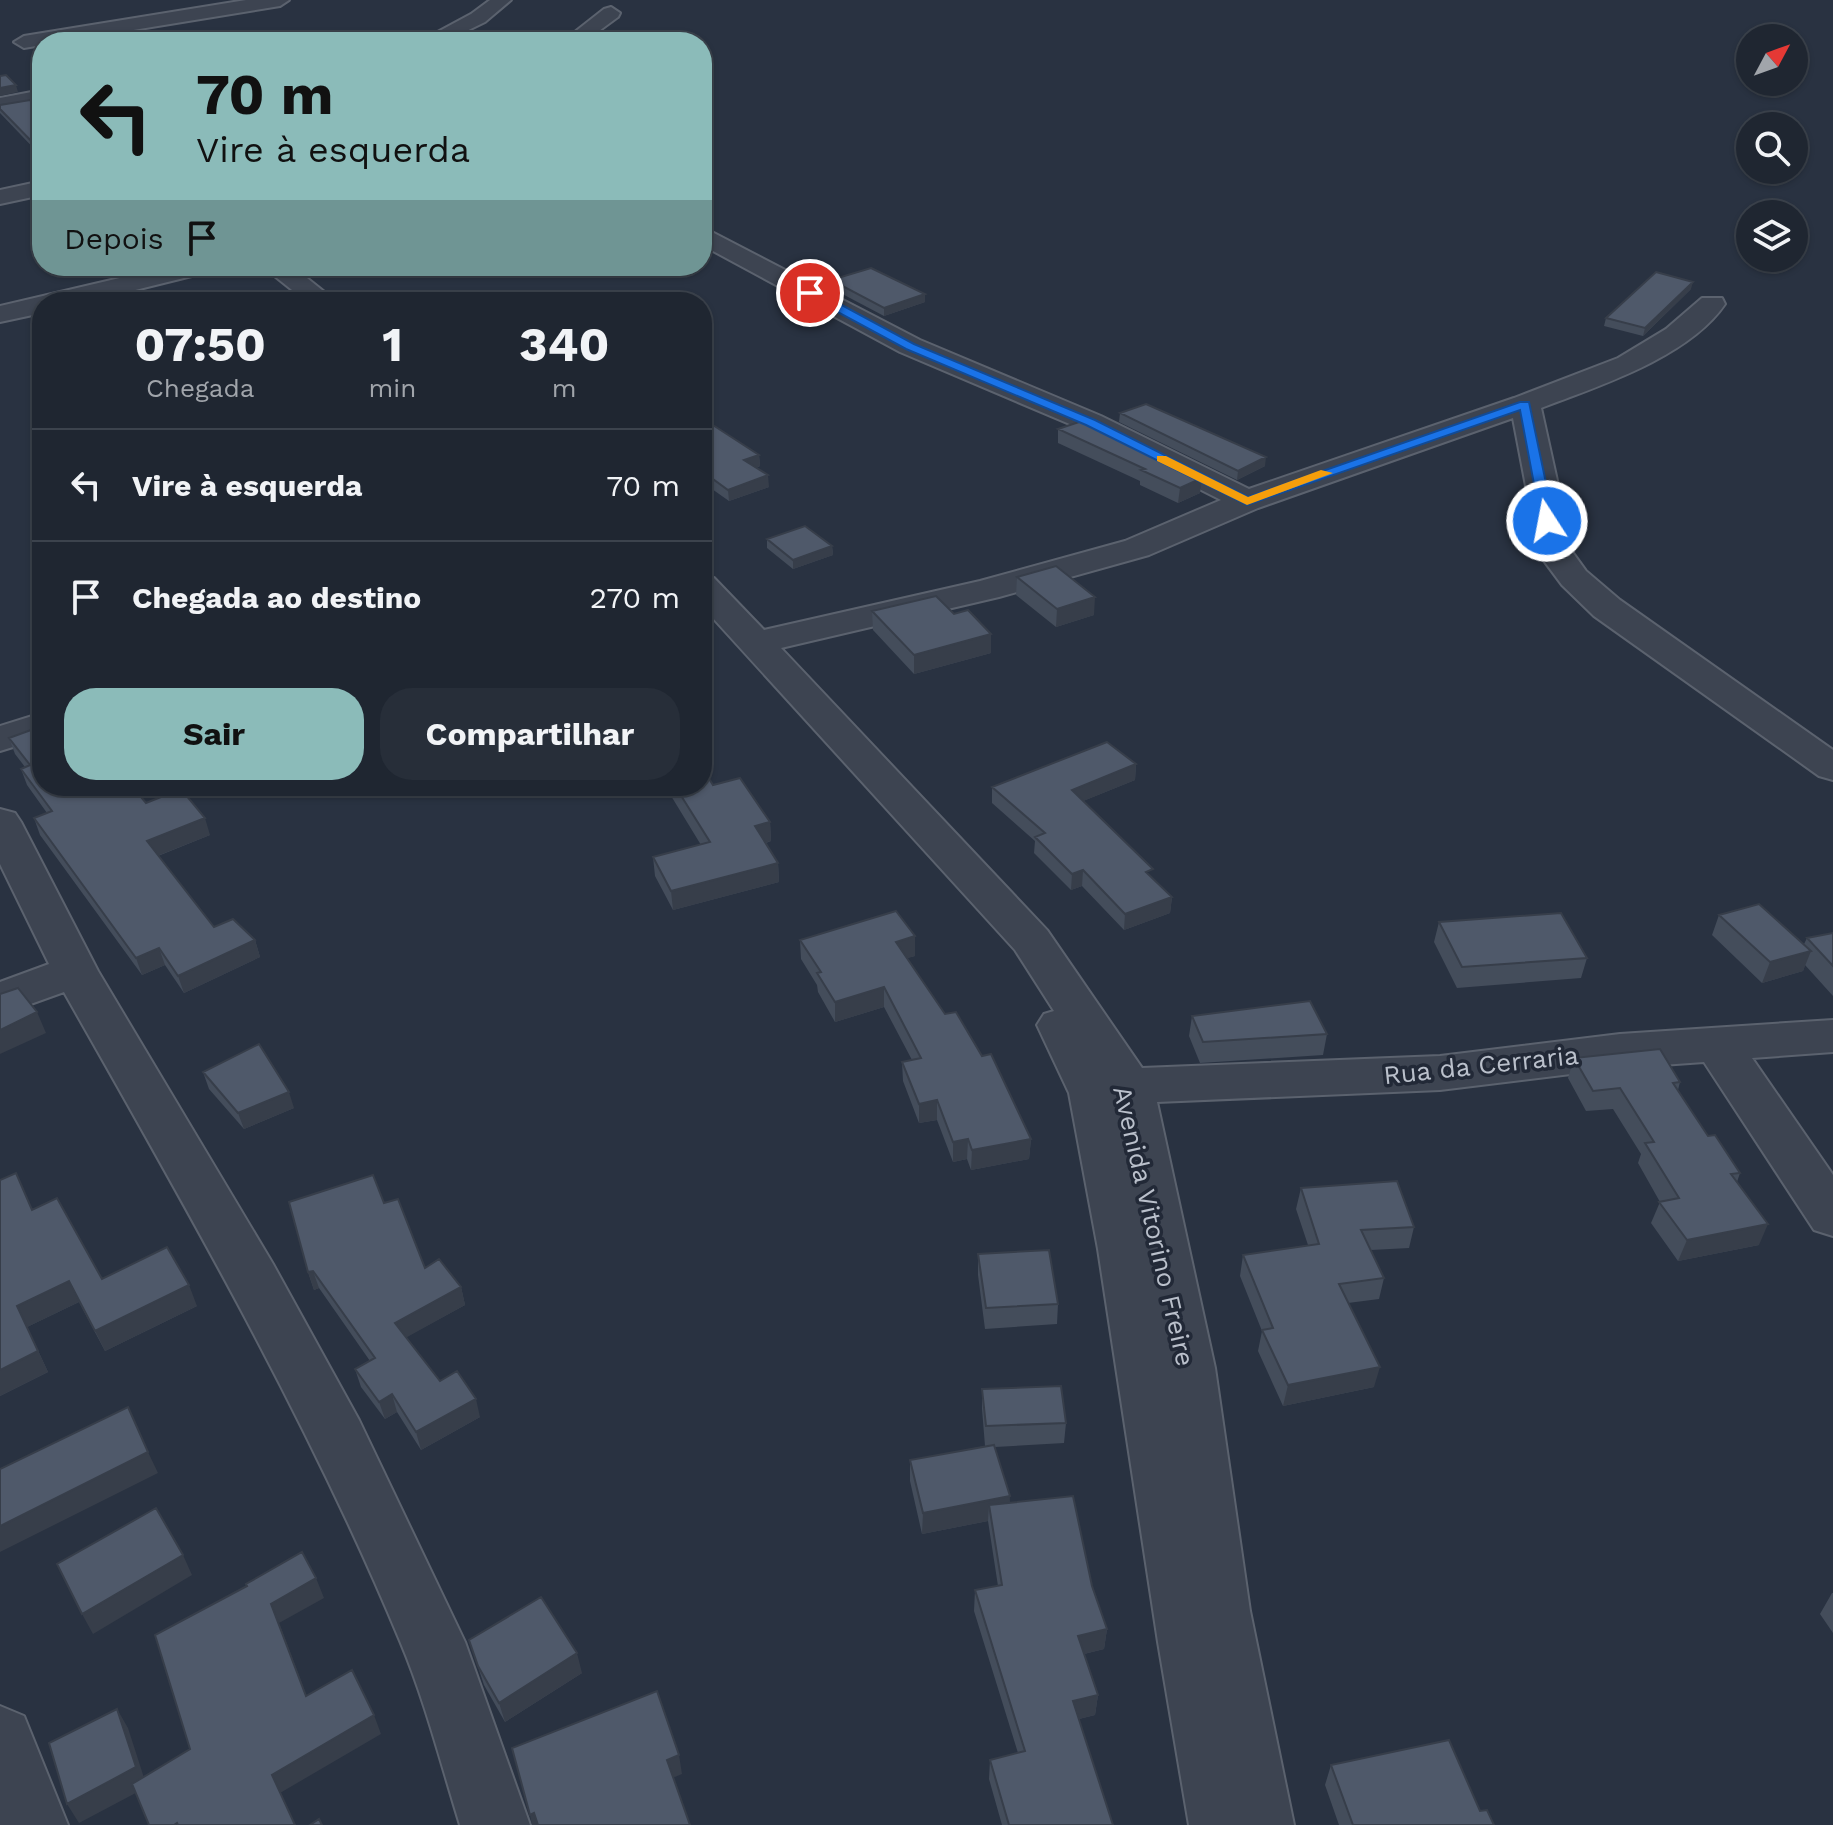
<!DOCTYPE html>
<html lang="pt">
<meta charset="utf-8">
<style>
:root{--surface:#1f2631;--page:#272e39;--text:#f1f3f6;--muted:#a1a5ab;--line:#3c434d;--accent:#8bbbb9}
body{margin:0;font-family:"Work Sans",sans-serif;background:var(--page);color:var(--text);height:100vh;display:flex;flex-direction:column;font-size:30px;white-space:nowrap}
*{box-sizing:border-box;margin:0}
p{font-size:26px;color:var(--muted)}
.icon{flex:none;width:44px;height:44px;fill:none;stroke:currentColor;stroke-width:2;stroke-linecap:round;stroke-linejoin:round}
.map{position:relative;flex:1;overflow:hidden}
.sheet{position:absolute;left:32px;top:292px;width:680px;height:504px;display:flex;flex-direction:column;background:var(--surface);border-radius:32px;box-shadow:0 2px 6px #0004,0 0 0 2px var(--line)}
.sheet>*{flex:none}
.top-card{position:absolute;left:32px;top:32px;width:680px;height:244px;border-radius:32px;box-shadow:0 2px 6px #0004,0 0 0 2px var(--line);background:#8bbbb9;color:#111;overflow:hidden}
.needle{width:52px;rotate:49deg}
.controls{position:absolute;left:1736px;top:24px;display:grid;gap:16px}
.controls a{display:grid;place-items:center;width:72px;height:72px;border-radius:50%;background:var(--surface);box-shadow:0 2px 6px #0004,0 0 0 2px var(--line);font-size:40px}
.pin{position:absolute;display:grid;place-items:center;width:68px;height:68px;color:#fff;margin:-34px;border:4px solid #fff;border-radius:50%;box-shadow:0 2px 8px #0007}
.me{position:absolute;width:88px;margin:-44px;rotate:349deg;stroke-linejoin:round;filter:drop-shadow(0 0 6px #0008)}
.turn{display:flex;align-items:center;gap:28px;height:168px;padding:0 32px;font-size:36px}
.turn .icon{width:104px;height:104px;stroke-width:2.5}
.turn b{display:block;font-size:56px;line-height:68px}
.then{display:flex;align-items:center;height:76px;padding:0 32px;background:#0003;gap:16px;font-size:30px}
.eta{display:flex;justify-content:space-evenly;align-items:center;height:136px;text-align:center}
.eta b{font-size:48px;font-weight:700;line-height:56px}
.cta{display:flex;gap:16px;margin-top:auto;padding:16px 32px}
.cta a{flex:1;height:92px;border-radius:32px;background:var(--accent);color:#111;font-size:32px;font-weight:700;line-height:92px;text-align:center}
.cta a+a{background:var(--page);color:var(--text)}
ul{padding:0;list-style:none}
li{display:flex;align-items:center;gap:24px;height:112px;padding:0 32px;border-top:2px solid var(--line)}
li div{flex:1}
li b{display:block;font-size:30px}
li em{font-style:normal}
.map>svg:first-child{display:block}
.lines{fill:none;stroke-linecap:round;stroke-linejoin:round}
.minor-casing{stroke:#5b626e;stroke-width:4}
.minor{fill:#3d4451;fill-rule:evenodd}
.wall{fill:#444d5b}
.shaded-wall{fill:#373e4a}
.building{fill:#4f596a;stroke:#373e4a;stroke-width:2}
.route{fill:#1a73e8;stroke:#114b97;stroke-width:2}
.slow{fill:#f59e0b}
.labels{text-anchor:middle;stroke-width:7;stroke-linejoin:round;paint-order:stroke}
.street-label{font-size:26px;fill:#bac0cb;stroke:#222937}
</style>
<div class="map">
<svg width="1833" height="1825" viewBox="0 0 1833 1825">
<rect width="100%" height="100%" fill="#293241"/>
<g class="lines">
<g class="minor-casing">
<path id="minor" d="M 246,0 L 289,0 L 280,6 L 60,42 L 42,42 L 42,45 L 24,48 L 14,42 L 24,36 Z
M 490,0 L 511,0 L 485,22 L 444,42 L 419,42 L 471,14 Z
M 611,7 L 620,13 L 618,17 L 584,42 L 562,42 L 604,9 Z
M 42,90 L 42,102 L 0,110 L 0,98 Z
M 42,181 L 42,195 L 0,204 L 0,190 Z
M 710,231 L 920,340 L 1101,416 L 1249,489 L 1514,398 L 1618,358 L 1666,329 L 1702,298 L 1722,298 L 1725,304 C 1689,357 1599,386 1541,408 L 1573,553 L 1586,571 L 1620,600 L 1833,750 L 1833,780 L 1819,776 L 1594,616 L 1562,585 L 1539,554 L 1513,418 L 1258,508 L 1149,555 L 999,597 L 781,648 L 1047,930 L 1142,1068 L 1440,1056 L 1620,1034 L 1833,1020 L 1833,1052 L 1752,1058 L 1833,1175 L 1833,1236 L 1814,1230 L 1704,1062 L 1620,1068 L 1440,1090 L 1157,1102 L 1215,1368 L 1250,1611 L 1294,1825 L 1189,1825 L 1158,1642 L 1098,1249 L 1069,1093 L 1037,1025 L 1044,1014 L 1054,1011 L 1015,950 L 702,606 L 702,575 L 714,578 L 764,630 L 980,581 L 1125,541 L 1221,500 L 1079,428 L 900,352 L 702,245 L 702,233 Z
M 171,266 L 216,266 L 212,271 L 87,302 L 42,302 L 42,313 L 0,322 L 0,306 Z
M 262,266 L 292,266 L 337,302 L 307,302 Z
M 42,713 L 42,738 L 0,751 L 0,726 Z
M 0,809 L 15,813 L 21,822 L 98,971 L 273,1264 L 359,1420 L 465,1642 L 530,1825 L 460,1825 C 441,1764 425,1700 400,1641 C 306,1415 184,1204 64,992 L 0,1015 L 0,982 L 49,964 L 0,864 Z
M 0,1706 L 24,1716 L 68,1825 L 0,1825 Z"/>
</g>
<use href="#minor" class="minor"/>
</g>
<path class="wall" d="M 0,105 L 42,113 L 42,157 L 0,113 Z
M 831,280 L 925,302 L 884,316 L 831,288 Z
M 1691,289 L 1643,336 L 1604,326 L 1606,318 Z
M 1120,413 L 1265,466 L 1237,480 L 1119,422 Z
M 702,418 L 759,455 L 760,466 L 756,468 L 769,487 L 729,501 L 702,482 Z
M 1058,429 L 1200,493 L 1178,503 L 1140,485 L 1140,481 L 1058,443 Z
M 767,539 L 832,546 L 833,555 L 793,569 L 767,548 Z
M 1017,577 L 1094,615 L 1056,627 L 1016,595 Z
M 872,611 L 991,653 L 914,674 L 873,630 Z
M 42,632 L 42,658 L 39,654 L 32,635 Z
M 42,726 L 42,786 L 146,803 L 210,835 L 158,856 L 214,927 L 255,940 L 260,957 L 184,993 L 165,965 L 142,975 L 40,835 L 34,818 L 47,813 L 27,785 L 21,769 L 25,767 L 15,754 L 9,738 Z
M 1136,764 L 1135,780 L 1083,801 L 1152,878 L 1172,897 L 1170,913 L 1124,930 L 1082,886 L 1071,890 L 1034,853 L 1035,841 L 992,803 L 992,787 Z
M 713,785 L 770,822 L 771,841 L 766,843 L 778,863 L 779,882 L 673,910 L 655,876 L 653,857 L 701,845 L 665,786 L 702,786 Z
M 1719,915 L 1804,944 L 1807,938 L 1833,933 L 1833,996 L 1805,965 L 1803,971 L 1762,983 L 1712,935 Z
M 1439,922 L 1587,958 L 1581,978 L 1457,988 L 1434,942 Z
M 915,936 L 915,956 L 907,958 L 1031,1139 L 1029,1159 L 971,1170 L 967,1159 L 953,1162 L 937,1120 L 919,1123 L 903,1081 L 902,1062 L 912,1060 L 884,1007 L 835,1022 L 818,992 L 817,985 L 801,959 L 800,940 Z
M 1192,1016 L 1327,1034 L 1323,1055 L 1200,1063 L 1189,1036 Z
M 1574,1058 L 1680,1082 L 1678,1090 L 1708,1136 L 1740,1173 L 1737,1182 L 1759,1245 L 1678,1261 L 1651,1223 L 1660,1202 L 1638,1163 L 1641,1154 L 1613,1109 L 1586,1111 L 1568,1078 Z
M 203,1072 L 294,1108 L 244,1129 L 209,1089 Z
M 0,1180 L 32,1209 L 102,1279 L 197,1306 L 105,1351 L 79,1302 L 27,1327 L 48,1372 L 0,1396 Z
M 1301,1188 L 1414,1227 L 1409,1248 L 1371,1250 L 1384,1278 L 1379,1299 L 1348,1303 L 1374,1387 L 1283,1406 L 1258,1351 L 1262,1331 L 1240,1276 L 1243,1255 L 1308,1245 L 1296,1209 Z
M 384,1203 L 425,1268 L 461,1287 L 465,1305 L 406,1337 L 440,1381 L 480,1417 L 421,1450 L 397,1412 L 385,1419 L 361,1387 L 355,1369 L 370,1361 L 319,1288 L 314,1290 L 308,1272 Z
M 978,1254 L 1058,1304 L 1057,1324 L 985,1329 L 978,1275 Z
M 982,1389 L 1066,1423 L 1064,1443 L 995,1447 L 1010,1503 L 1092,1586 L 1107,1629 L 1104,1649 L 1084,1654 L 1098,1695 L 1095,1715 L 1079,1719 L 1113,1825 L 1002,1825 L 989,1779 L 990,1760 L 1018,1753 L 974,1611 L 975,1590 L 998,1586 L 988,1521 L 922,1534 L 910,1481 L 910,1460 L 985,1446 L 982,1409 Z
M 1832,1593 L 1833,1593 L 1833,1633 L 1820,1614 Z
M 469,1640 L 582,1673 L 505,1722 L 484,1685 Z
M 1331,1765 L 1480,1811 L 1494,1825 L 1339,1825 L 1325,1785 Z"/>
<path class="shaded-wall" d="M 16,85 L 18,92 L 0,96 L 0,88 Z
M 1693,282 L 1691,289 L 1643,336 L 1645,328 Z
M 925,294 L 925,302 L 884,316 L 884,308 Z
M 759,455 L 760,466 L 744,472 L 744,460 Z
M 1266,457 L 1265,466 L 1237,480 L 1238,471 Z
M 768,475 L 769,487 L 729,501 L 728,490 Z
M 1202,478 L 1200,493 L 1178,503 L 1180,488 Z
M 832,546 L 833,555 L 793,569 L 793,560 Z
M 1095,597 L 1094,615 L 1056,627 L 1057,609 Z
M 991,634 L 991,653 L 914,674 L 914,655 Z
M 1136,764 L 1135,780 L 1071,806 L 1072,790 Z
M 205,818 L 210,835 L 152,858 L 147,841 Z
M 770,822 L 771,841 L 757,845 L 755,826 Z
M 778,863 L 779,882 L 673,910 L 671,891 Z
M 1083,870 L 1082,886 L 1071,890 L 1072,874 Z
M 1172,897 L 1170,913 L 1124,930 L 1125,914 Z
M 915,936 L 915,956 L 897,961 L 896,942 Z
M 255,940 L 260,957 L 184,993 L 178,976 Z
M 159,948 L 165,965 L 142,975 L 136,958 Z
M 1811,951 L 1803,971 L 1762,983 L 1770,962 Z
M 884,987 L 884,1007 L 835,1022 L 835,1002 Z
M 37,1012 L 46,1033 L 0,1054 L 0,1030 Z
M 289,1092 L 294,1108 L 244,1129 L 238,1113 Z
M 937,1100 L 937,1120 L 919,1123 L 919,1104 Z
M 968,1139 L 967,1159 L 953,1162 L 953,1142 Z
M 1031,1139 L 1029,1159 L 971,1170 L 972,1150 Z
M 1768,1224 L 1759,1245 L 1678,1261 L 1687,1240 Z
M 313,1271 L 319,1288 L 314,1290 L 308,1272 Z
M 69,1281 L 79,1302 L 27,1327 L 48,1372 L 0,1396 L 0,1370 L 17,1306 Z
M 189,1285 L 197,1306 L 105,1351 L 95,1331 Z
M 461,1287 L 465,1305 L 400,1341 L 395,1323 Z
M 1380,1367 L 1374,1387 L 1283,1406 L 1288,1385 Z
M 392,1394 L 397,1412 L 385,1419 L 379,1402 Z
M 476,1399 L 480,1417 L 421,1450 L 416,1432 Z
M 148,1452 L 158,1473 L 0,1552 L 0,1526 Z
M 1010,1496 L 1009,1517 L 989,1505 L 988,1521 L 922,1534 L 923,1513 Z
M 183,1555 L 192,1575 L 93,1634 L 82,1614 Z
M 316,1578 L 324,1598 L 279,1623 L 314,1715 L 271,1604 Z
M 1107,1629 L 1104,1649 L 1076,1656 L 1078,1636 Z
M 577,1653 L 582,1673 L 505,1722 L 499,1703 Z
M 1098,1695 L 1095,1715 L 1071,1721 L 1073,1701 Z
M 117,1709 L 128,1728 L 147,1787 L 79,1823 L 67,1804 Z
M 374,1715 L 381,1734 L 280,1793 L 272,1775 Z
M 679,1755 L 682,1774 L 670,1779 L 667,1760 Z
M 534,1813 L 538,1825 L 532,1825 L 530,1815 Z"/>
<path class="building" d="M 6,75 L 16,85 L 0,88 L 0,76 Z
M 30,100 L 42,113 L 42,152 L 0,109 L 0,105 Z
M 871,268 L 925,294 L 884,308 L 831,280 Z
M 1656,272 L 1693,282 L 1645,328 L 1606,318 Z
M 1146,404 L 1266,457 L 1238,471 L 1120,413 Z
M 702,418 L 759,455 L 744,460 L 768,475 L 728,490 L 702,471 Z
M 1085,420 L 1202,478 L 1180,488 L 1141,470 L 1145,469 L 1058,429 Z
M 805,526 L 832,546 L 793,560 L 767,539 Z
M 1056,566 L 1095,597 L 1057,609 L 1017,577 Z
M 936,596 L 954,614 L 968,610 L 991,634 L 914,655 L 872,611 Z
M 42,632 L 42,648 L 32,635 Z
M 42,726 L 42,786 L 132,786 L 146,803 L 181,789 L 205,818 L 147,841 L 214,927 L 233,919 L 255,940 L 178,976 L 159,948 L 136,958 L 34,818 L 52,811 L 21,769 L 30,765 L 9,738 Z
M 1107,742 L 1136,764 L 1072,790 L 1153,869 L 1146,872 L 1172,897 L 1125,914 L 1083,870 L 1072,874 L 1035,837 L 1045,833 L 992,787 Z
M 702,767 L 713,785 L 740,778 L 770,822 L 755,826 L 778,863 L 671,891 L 653,857 L 710,842 L 675,786 L 702,786 Z
M 1759,904 L 1811,951 L 1770,962 L 1719,915 Z
M 896,911 L 915,936 L 896,942 L 945,1014 L 956,1012 L 982,1056 L 991,1054 L 1031,1139 L 972,1150 L 968,1139 L 953,1142 L 937,1100 L 919,1104 L 902,1062 L 921,1058 L 884,987 L 835,1002 L 817,973 L 821,972 L 800,940 Z
M 1561,913 L 1587,958 L 1462,967 L 1439,922 Z
M 1833,933 L 1833,966 L 1807,938 Z
M 18,988 L 37,1012 L 0,1030 L 0,994 Z
M 1310,1001 L 1327,1034 L 1203,1042 L 1192,1016 Z
M 259,1044 L 289,1092 L 238,1113 L 203,1072 Z
M 1660,1049 L 1680,1082 L 1673,1083 L 1708,1136 L 1715,1135 L 1740,1173 L 1731,1174 L 1768,1224 L 1687,1240 L 1659,1202 L 1679,1198 L 1645,1143 L 1654,1142 L 1620,1088 L 1593,1091 L 1574,1058 Z
M 16,1173 L 32,1210 L 57,1198 L 102,1279 L 167,1247 L 189,1285 L 95,1331 L 69,1281 L 17,1306 L 38,1351 L 0,1370 L 0,1180 Z
M 373,1175 L 384,1203 L 398,1199 L 425,1268 L 439,1259 L 461,1287 L 395,1323 L 440,1381 L 457,1371 L 476,1399 L 416,1432 L 392,1394 L 379,1402 L 355,1369 L 375,1358 L 313,1271 L 308,1272 L 289,1202 Z
M 1397,1181 L 1414,1227 L 1361,1230 L 1384,1278 L 1339,1284 L 1380,1367 L 1288,1385 L 1262,1330 L 1273,1328 L 1243,1255 L 1319,1244 L 1301,1188 Z
M 1049,1250 L 1058,1304 L 986,1308 L 978,1254 Z
M 1061,1386 L 1066,1423 L 986,1426 L 982,1389 Z
M 128,1407 L 148,1452 L 0,1526 L 0,1469 Z
M 994,1445 L 1010,1496 L 923,1513 L 910,1460 Z
M 1073,1496 L 1092,1586 L 1107,1629 L 1078,1636 L 1098,1695 L 1073,1701 L 1113,1825 L 1009,1825 L 990,1760 L 1025,1751 L 975,1590 L 1002,1585 L 989,1505 Z
M 156,1508 L 183,1555 L 82,1614 L 57,1564 Z
M 302,1552 L 316,1578 L 271,1604 L 306,1696 L 352,1670 L 374,1715 L 272,1775 L 295,1825 L 178,1825 L 177,1823 L 174,1825 L 149,1825 L 132,1784 L 190,1749 L 155,1635 L 247,1586 L 246,1584 Z
M 541,1597 L 577,1653 L 499,1703 L 478,1666 L 469,1640 Z
M 657,1691 L 679,1755 L 667,1760 L 690,1825 L 538,1825 L 534,1813 L 530,1815 L 512,1748 Z
M 117,1709 L 136,1767 L 67,1804 L 49,1743 Z
M 1449,1740 L 1480,1811 L 1487,1810 L 1494,1825 L 1353,1825 L 1331,1765 Z
M 319,1819 L 322,1825 L 310,1825 Z"/>
<path class="route" d="M 806,290 L 814,290 L 914,344 L 1095,420 L 1248,497 L 1520,402 L 1529,402 L 1554,521 L 1547,525 L 1541,521 L 1520,410 L 1247,505 L 1086,425 L 906,349 L 806,295 Z"/>
<path class="slow" d="M 1157,456 L 1166,456 L 1248,497 L 1321,470 L 1333,473 L 1247,505 L 1157,461 Z"/>
<g class="labels">
<g class="street-label">
<text transform="translate(1481 1065) rotate(-6)" y="9">Rua da Cerraria</text>
<text transform="translate(1154 1226) rotate(77)" y="9">Avenida Vitorino Freire</text>
</g>
</g>
</svg>
<div class="controls">
<a><svg class="needle" viewBox="-14 -14 28 28"><path d="M0-13l5 13h-10z" fill="#e53935"/><path d="M0 13l5-13h-10z" fill="#a1a5ab"/></svg></a>
<a><svg class="icon" aria-label="search" viewBox="0 0 24 24"><circle cx="10" cy="10" r="6"/><path d="M15 15l6 6"/></svg></a>
<a><svg class="icon" aria-label="layers" viewBox="0 0 24 24"><path d="M12 4l9 5-9 5-9-5zM3 14l9 5 9-5"/></svg></a>
</div>
<div class="pin" style="left:810px;top:293px;background:#d93025"><svg class="icon" aria-label="arrive" viewBox="0 0 24 24"><path d="M6 21V4h12l-3 4 3 4H6"/></svg></div>
<svg class="me" style="left:1547px;top:521px" viewBox="-20 -20 40 40"><circle r="17" fill="#1a73e8" stroke="#fff" stroke-width="3"/><path d="M0-11L8 9 0 5-8 9z" fill="#fff"/></svg>
<div class="top-card">
<div class="turn"><svg class="icon" aria-label="left" viewBox="0 0 24 24"><path d="M17 20v-9H6M10 6l-5 5 5 5"/></svg><div><b>70 m</b>Vire à esquerda</div></div>
<div class="then">Depois<svg class="icon" aria-label="arrive" viewBox="0 0 24 24"><path d="M6 21V4h12l-3 4 3 4H6"/></svg></div>
</div>
<section class="sheet">
<div class="eta">
<div><b>07:50</b><p>Chegada</p></div>
<div><b>1</b><p>min</p></div>
<div><b>340</b><p>m</p></div>
</div>
<ul>
<li><svg class="icon" aria-label="left" viewBox="0 0 24 24"><path d="M17 20v-9H6M10 6l-5 5 5 5"/></svg><div><b>Vire à esquerda</b></div><em>70 m</em></li>
<li><svg class="icon" aria-label="arrive" viewBox="0 0 24 24"><path d="M6 21V4h12l-3 4 3 4H6"/></svg><div><b>Chegada ao destino</b></div><em>270 m</em></li>
</ul>
<div class="cta"><a>Sair</a><a>Compartilhar</a></div>
</section>
</div>
